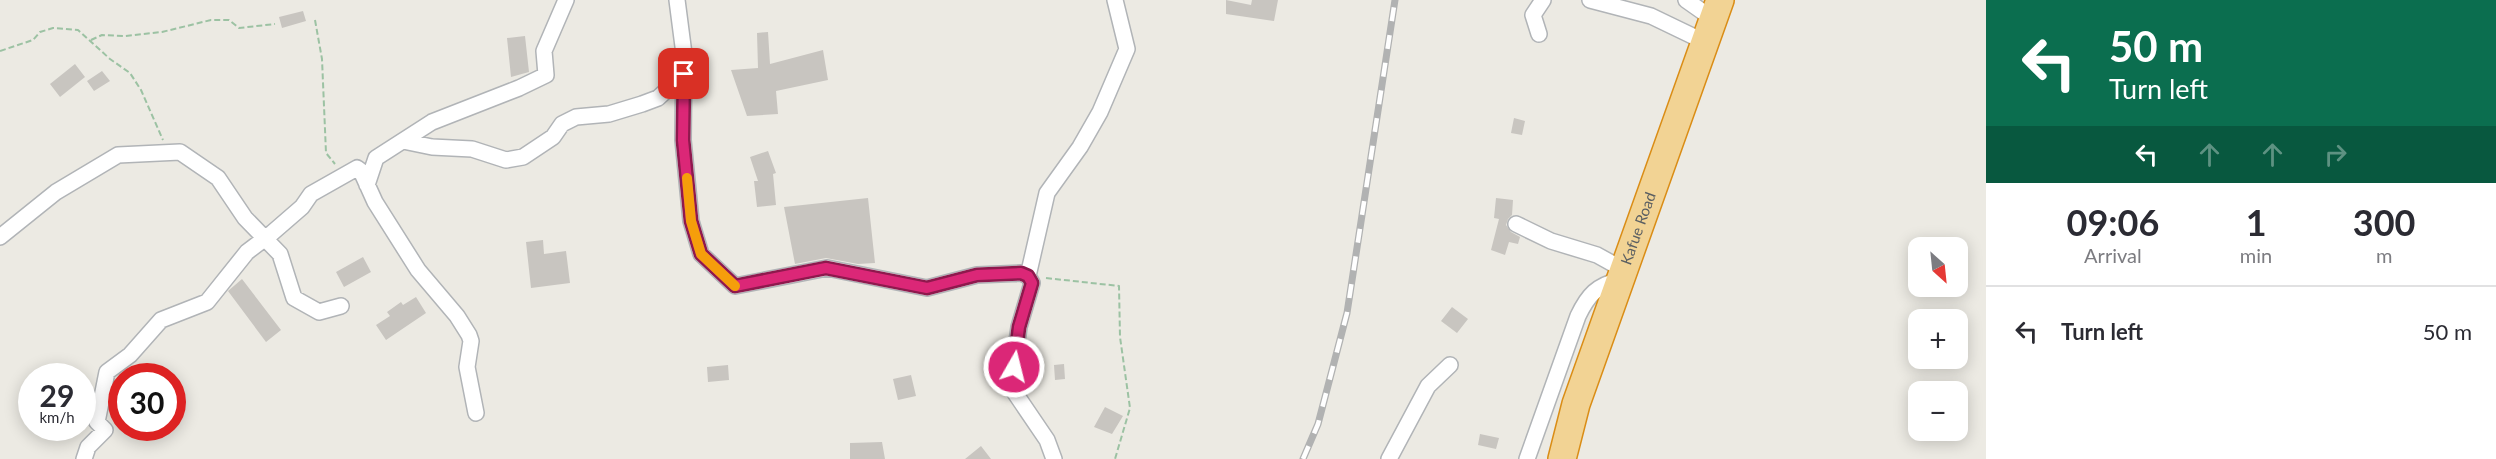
<!DOCTYPE html>
<meta charset="utf-8">
<style>
:root{--surface:#fff;--page:#f7f7f7;--text:#2b2b33;--muted:#7c7c81;--line:#e1e1e2}
body{margin:0;font-family:Lato,sans-serif;background:var(--page);color:var(--text);height:100vh;display:flex;flex-direction:column;font-size:22px;white-space:nowrap}
*{box-sizing:border-box;margin:0}
p{font-size:20px;color:var(--muted)}
.icon{flex:none;width:33px;height:33px;fill:none;stroke:currentColor;stroke-width:2;stroke-linecap:round;stroke-linejoin:round}
.map{position:relative;flex:1;overflow:hidden}
.panel{display:flex;flex-direction:column;background:var(--surface);width:510px}
.panel>*{flex:none}
.top-card{background:#0b6e4f;color:#fff;overflow:hidden}
.needle{width:39px;rotate:153deg}
.fabs{position:absolute;left:1908px;top:237px;display:grid;gap:12px}
.fabs a{display:grid;place-items:center;width:60px;height:60px;border-radius:12px;background:var(--surface);box-shadow:0 3px 15px #0003;font-size:30px}
.speed{position:absolute;left:18px;top:363px;display:flex;gap:12px;font-size:30px;font-weight:700;text-align:center}
.speed>*{display:grid;place-content:center;width:78px;height:78px;border-radius:50%;background:var(--surface);box-shadow:0 3px 15px #0003;line-height:1}
.speed small{font-size:15px;font-weight:400}
.speed .limit{border:9px solid #d22;background:#fff;color:#111}
.pin{position:absolute;display:grid;place-items:center;width:51px;height:51px;color:#fff;margin:-26px;border-radius:12px;box-shadow:0 3px 9px #0006}
.me{position:absolute;width:66px;margin:-33px;rotate:8deg;stroke-linejoin:round;filter:drop-shadow(0 0 4px #0008)}
.turn{display:flex;align-items:center;gap:21px;height:126px;padding:0 24px;font-size:27px}
.turn .icon{width:78px;height:78px;stroke-width:2.5}
.turn b{display:block;font-size:42px;line-height:51px}
.lanes{display:flex;align-items:center;height:57px;padding:0 24px;background:#0003;justify-content:center;gap:30px;direction:ltr}
.lanes .off{opacity:.35}
.eta{display:flex;justify-content:space-evenly;align-items:center;height:102px;text-align:center}
.eta b{font-size:36px;font-weight:700;line-height:42px}
ul{padding:0;list-style:none}
li{display:flex;align-items:center;gap:18px;height:90px;padding:0 24px;border-top:2px solid var(--line)}
li div{flex:1}
li b{display:block;font-size:22px}
li em{font-style:normal}
main{display:flex;flex:1;min-height:0}
.map>svg:first-child{display:block}
.building{fill:#c8c5c0}
.lines{fill:none;stroke-linecap:round;stroke-linejoin:round}
.street-casing{stroke:#b1b4b7;stroke-width:18}
.highway-casing{stroke:#da8d16;stroke-width:30}
.path{stroke:#9cc2a3;stroke-width:2;stroke-dasharray:6 3;stroke-linecap:butt}
.street{stroke:#fff;stroke-width:15}
.highway{stroke:#f2d394;stroke-width:27}
.rail-casing{stroke:#b1b2b2;stroke-width:7}
.rail{stroke:#fff;stroke-width:4.5;stroke-dasharray:14;stroke-linecap:butt}
.route-casing{stroke:#8e194d;stroke-width:15}
.route{stroke:#db2777;stroke-width:10}
.slow{stroke:#f59e0b;stroke-width:10}
.labels{text-anchor:middle;stroke-width:5;stroke-linejoin:round;paint-order:stroke}
.street-label{font-size:15px;fill:#5b5f62;stroke:#fff}
</style>
<main>
<div class="map">
<svg width="1986" height="459" viewBox="0 0 1986 459">
<rect width="100%" height="100%" fill="#eceae3"/>
<path class="building" d="M 1226,0 L 1251,5 L 1252,0 L 1278,0 L 1274,21 L 1226,14 Z
M 303,11 L 306,21 L 282,28 L 279,17 Z
M 768,32 L 770,64 L 823,50 L 828,80 L 776,91 L 778,114 L 747,116 L 731,70 L 758,68 L 757,33 Z
M 525,36 L 529,72 L 511,77 L 507,38 Z
M 75,64 L 85,77 L 60,97 L 50,84 Z
M 102,71 L 110,81 L 94,91 L 87,81 Z
M 1514,118 L 1525,121 L 1522,135 L 1511,133 Z
M 768,151 L 776,173 L 773,174 L 776,205 L 757,207 L 754,181 L 758,181 L 750,157 Z
M 868,198 L 875,263 L 858,264 L 826,258 L 795,264 L 784,207 Z
M 1496,198 L 1513,200 L 1512,215 L 1508,219 L 1506,225 L 1511,232 L 1520,237 L 1518,244 L 1509,242 L 1505,255 L 1491,250 L 1499,219 L 1494,218 Z
M 543,240 L 544,254 L 566,251 L 570,283 L 531,288 L 526,242 Z
M 363,257 L 371,272 L 344,287 L 336,272 Z
M 242,279 L 281,330 L 266,342 L 228,291 Z
M 416,297 L 426,313 L 386,340 L 376,325 L 390,316 L 387,312 L 401,302 L 403,305 Z
M 1452,307 L 1468,319 L 1457,333 L 1441,321 Z
M 1064,364 L 1065,379 L 1055,380 L 1054,365 Z
M 728,365 L 729,380 L 708,382 L 707,367 Z
M 911,375 L 916,396 L 898,400 L 893,379 Z
M 1105,407 L 1123,416 L 1112,434 L 1094,427 Z
M 1480,434 L 1499,438 L 1496,449 L 1478,445 Z
M 882,442 L 885,459 L 850,459 L 850,443 Z
M 981,446 L 991,459 L 965,459 Z"/>
<g class="lines">
<g class="street-casing">
<path id="street" d="M 677,0 L 684,54 L 683,140 L 691,221 L 701,254 L 735,286 L 827,268 L 927,288 L 977,275 L 1021,273 L 1028,276 L 1032,283 L 1019,327 L 1011,387 L 1047,440 L 1054,459
M 1590,0 L 1651,16 L 1705,42
M 1686,0 L 1713,19
M 1539,34 L 1533,15 L 1543,0
M 403,141 L 432,147 L 472,149 L 506,160 L 523,157 L 553,137 L 562,124 L 576,117 L 609,114 L 642,104 L 658,98 L 684,74
M 367,185 L 376,158 L 432,122 L 519,88 L 546,75 L 544,51 L 566,0
M 1516,224 L 1551,241 L 1597,255 L 1624,270
M 0,237 L 56,192 L 118,155 L 180,152 L 218,178 L 245,218 L 280,254 L 294,298 L 319,312 L 341,306
M 1028,276 L 1047,193 L 1080,147 L 1100,112 L 1127,49 L 1115,0
M 84,459 L 88,447 L 105,430 L 97,422 L 107,372 L 130,355 L 161,320 L 207,302 L 247,252 L 272,233 L 302,207 L 311,194 L 357,168 L 361,171 L 375,202 L 418,270 L 457,316 L 469,335 L 471,341 L 467,367 L 476,413
M 1389,459 L 1428,386 L 1450,365
M 1527,459 L 1578,316 C 1588,295 1597,285 1620,280"/>
</g>
<g class="highway-casing">
<g id="highway">
<path id="s1" d="M 1562,459 L 1576,404 L 1720,0"/>
</g>
</g>
<path class="path" d="M 315,20 L 322,59 L 326,153 L 335,164
M 91,40 L 102,35 L 125,36 L 162,32 L 211,20 L 229,20 L 239,28 L 275,24
M 0,51 L 33,40 L 40,32 L 53,28 L 78,30 L 110,59 L 130,73 L 141,90 L 163,140
M 1046,278 L 1119,286 L 1120,337 L 1130,408 L 1115,459"/>
<use href="#street" class="street"/>
<use href="#highway" class="highway"/>
<g class="rail-casing">
<path id="rail" d="M 1303,459 L 1318,424 L 1347,313 L 1395,0"/>
</g>
<use href="#rail" class="rail"/>
</g>
<g class="lines">
<g class="route-casing">
<path id="route" d="M 684,74 L 683,140 L 691,221 L 701,254 L 735,286 L 826,268 L 927,288 L 977,275 L 1021,273 L 1028,276 L 1032,283 L 1019,327 L 1014,367"/>
</g>
<use href="#route" class="route"/>
<path class="slow" d="M 687,178 L 691,221 L 701,254 L 735,286"/>
</g>
<g class="labels">
<g class="street-label">
<text dy="5" stroke="none"><textPath href="#s1" startOffset="243">Kafue Road</textPath></text>
</g>
</g>
</svg>
<div class="fabs">
<a><svg class="needle" viewBox="-14 -14 28 28"><path d="M0-13l5 13h-10z" fill="#e53935"/><path d="M0 13l5-13h-10z" fill="#7c7c81"/></svg></a>
<a>+</a>
<a>−</a>
</div>
<div class="speed"><div>29<small>km/h</small></div><div class="limit">30</div></div>
<div class="pin" style="left:684px;top:74px;background:#d93025"><svg class="icon" aria-label="arrive" viewBox="0 0 24 24"><path d="M6 21V4h12l-3 4 3 4H6"/></svg></div>
<svg class="me" style="left:1014px;top:367px" viewBox="-20 -20 40 40"><circle r="17" fill="#db2777" stroke="#fff" stroke-width="3"/><path d="M0-11L8 9 0 5-8 9z" fill="#fff"/></svg>
</div>
<section class="panel">
<div class="top-card">
<div class="turn"><svg class="icon" aria-label="left" viewBox="0 0 24 24"><path d="M17 20v-9H6M10 6l-5 5 5 5"/></svg><div><b>50 m</b>Turn left</div></div>
<div class="lanes"><svg class="icon" aria-label="left" viewBox="0 0 24 24"><path d="M17 20v-9H6M10 6l-5 5 5 5"/></svg><svg class="icon off" aria-label="ahead" viewBox="0 0 24 24"><path d="M12 20V5M6 11l6-6 6 6"/></svg><svg class="icon off" aria-label="ahead" viewBox="0 0 24 24"><path d="M12 20V5M6 11l6-6 6 6"/></svg><svg class="icon off" aria-label="right" viewBox="0 0 24 24"><path d="M7 20v-9h11M14 6l5 5-5 5"/></svg></div>
</div>
<div class="eta">
<div><b>09:06</b><p>Arrival</p></div>
<div><b>1</b><p>min</p></div>
<div><b>300</b><p>m</p></div>
</div>
<ul>
<li><svg class="icon" aria-label="left" viewBox="0 0 24 24"><path d="M17 20v-9H6M10 6l-5 5 5 5"/></svg><div><b>Turn left</b></div><em>50 m</em></li>
</ul>
</section>
</main>
